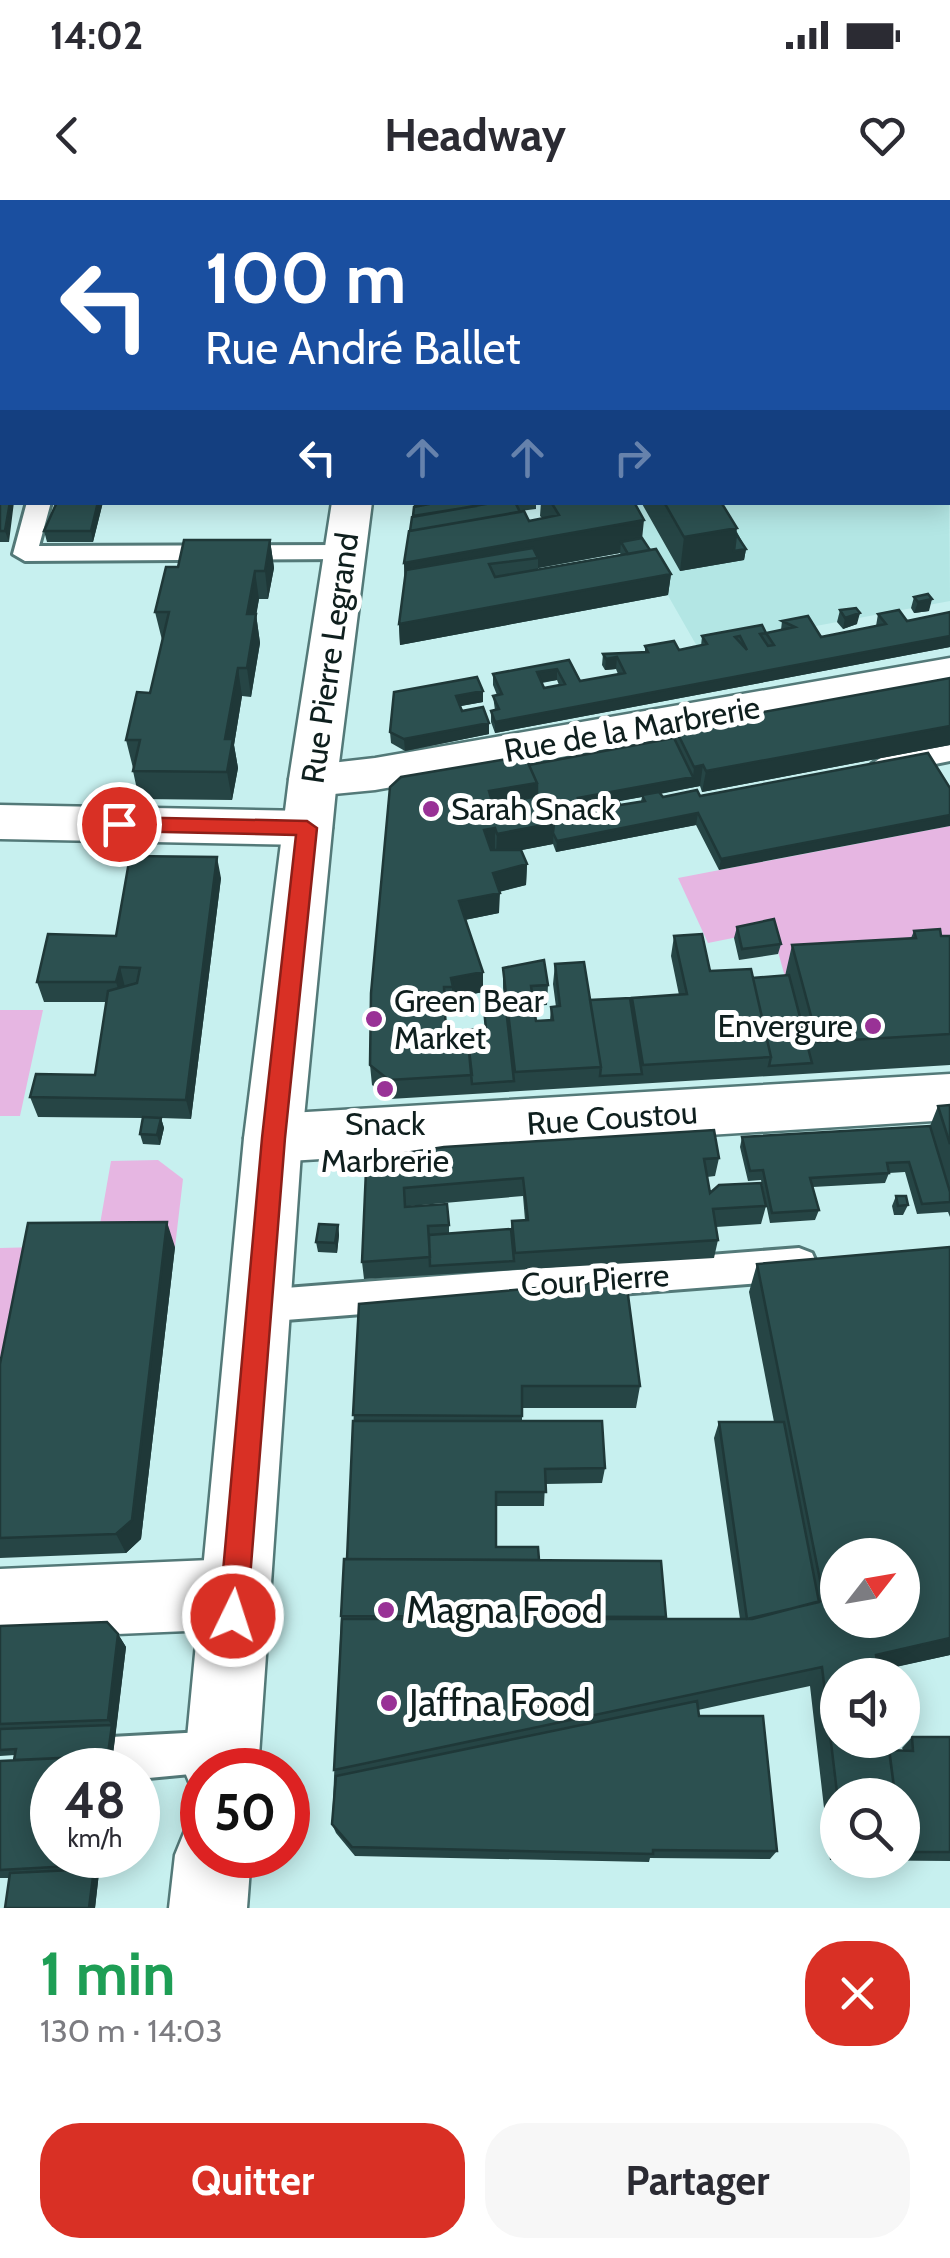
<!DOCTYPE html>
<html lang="fr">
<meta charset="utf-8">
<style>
:root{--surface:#fff;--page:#f7f7f7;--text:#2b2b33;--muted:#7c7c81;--accent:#d93025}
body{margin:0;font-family:Cabin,sans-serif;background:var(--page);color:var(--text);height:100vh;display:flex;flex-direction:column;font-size:38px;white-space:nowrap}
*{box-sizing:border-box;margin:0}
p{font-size:32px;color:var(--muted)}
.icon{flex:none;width:55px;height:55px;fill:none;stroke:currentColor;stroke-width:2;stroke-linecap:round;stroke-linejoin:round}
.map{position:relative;height:1708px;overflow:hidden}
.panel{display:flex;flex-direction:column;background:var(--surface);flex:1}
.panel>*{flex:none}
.hud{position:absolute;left:0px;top:0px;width:950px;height:305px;box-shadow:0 5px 25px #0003;background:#1a4fa0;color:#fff;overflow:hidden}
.needle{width:65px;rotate:59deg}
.controls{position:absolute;left:820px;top:1338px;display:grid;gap:20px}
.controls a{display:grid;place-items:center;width:100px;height:100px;border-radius:50%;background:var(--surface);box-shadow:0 5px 25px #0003;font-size:50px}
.speed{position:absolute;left:30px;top:1548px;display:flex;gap:20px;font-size:50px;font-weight:700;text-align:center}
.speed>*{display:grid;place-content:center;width:130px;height:130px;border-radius:50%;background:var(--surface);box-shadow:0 5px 25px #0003;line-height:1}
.speed small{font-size:25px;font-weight:400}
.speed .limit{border:15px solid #d22;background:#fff;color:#111}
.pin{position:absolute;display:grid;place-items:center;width:85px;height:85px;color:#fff;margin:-42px;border:5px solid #fff;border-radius:50%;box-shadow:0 2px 10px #0007}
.me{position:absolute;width:110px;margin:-55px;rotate:4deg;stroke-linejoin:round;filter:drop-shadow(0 0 8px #0008)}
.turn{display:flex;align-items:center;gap:35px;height:210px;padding:0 40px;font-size:45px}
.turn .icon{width:130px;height:130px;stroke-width:2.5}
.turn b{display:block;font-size:70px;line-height:85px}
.lanes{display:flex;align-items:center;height:95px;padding:0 40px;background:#0003;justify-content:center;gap:50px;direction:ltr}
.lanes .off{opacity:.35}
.round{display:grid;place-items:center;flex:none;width:105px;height:105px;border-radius:40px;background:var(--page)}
.overview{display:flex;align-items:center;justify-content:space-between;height:170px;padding:0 40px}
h1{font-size:60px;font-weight:800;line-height:75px;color:#1e9e55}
.button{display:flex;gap:20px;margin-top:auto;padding:20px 40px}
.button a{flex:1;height:115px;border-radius:40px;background:var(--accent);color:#fff;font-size:40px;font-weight:800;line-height:115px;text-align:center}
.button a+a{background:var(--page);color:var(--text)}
.status{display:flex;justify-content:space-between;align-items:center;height:70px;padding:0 50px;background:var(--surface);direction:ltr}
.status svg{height:28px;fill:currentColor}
header{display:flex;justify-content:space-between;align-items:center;height:130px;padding:0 40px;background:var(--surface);font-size:45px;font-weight:800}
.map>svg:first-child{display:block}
.built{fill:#b3e6e4}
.green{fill:#e6b6e2}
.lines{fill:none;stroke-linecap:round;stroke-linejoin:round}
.service-casing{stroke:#537978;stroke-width:6}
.minor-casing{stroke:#537978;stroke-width:5}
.secondary-casing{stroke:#537978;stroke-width:5}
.service{fill:#fff;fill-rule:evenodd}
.minor{fill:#fff;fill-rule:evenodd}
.secondary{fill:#fff;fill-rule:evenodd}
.wall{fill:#264545;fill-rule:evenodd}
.shaded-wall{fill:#1f3838}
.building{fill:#2c5050;stroke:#1f3838;stroke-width:2.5;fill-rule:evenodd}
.route{fill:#d93025;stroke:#8d1f18;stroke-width:2.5}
.poi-dot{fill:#993296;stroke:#fff;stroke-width:4}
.labels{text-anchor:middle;stroke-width:10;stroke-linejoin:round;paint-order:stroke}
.street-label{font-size:32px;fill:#0f1f1e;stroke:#fff}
.poi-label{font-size:32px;fill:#0f1f1e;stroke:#fff;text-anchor:start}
.near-poi-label{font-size:38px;fill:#0f1f1e;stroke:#fff;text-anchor:start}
</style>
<div class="status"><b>14:02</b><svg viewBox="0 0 49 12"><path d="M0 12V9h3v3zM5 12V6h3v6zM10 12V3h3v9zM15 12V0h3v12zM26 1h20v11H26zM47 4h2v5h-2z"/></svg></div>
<header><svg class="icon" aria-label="back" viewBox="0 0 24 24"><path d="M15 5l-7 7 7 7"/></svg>Headway<svg class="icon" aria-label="heart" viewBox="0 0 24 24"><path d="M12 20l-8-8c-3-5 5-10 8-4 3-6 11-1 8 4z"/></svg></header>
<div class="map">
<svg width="950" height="1708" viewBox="0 0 950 1708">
<rect width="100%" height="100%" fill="#c7f0ef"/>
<path class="built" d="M 948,145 L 950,401 L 698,448 L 615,303 L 948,302 Z"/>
<path class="green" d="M 950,626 L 950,767 L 785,777 L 772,730 L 708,743 L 678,678 Z
M 0,810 L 43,810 L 20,916 L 0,916 Z
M 158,960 L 183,979 L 175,1047 L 96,1047 L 111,961 Z
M 39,1047 L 0,1248 L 0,1048 Z"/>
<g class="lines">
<g class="service-casing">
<path id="service" d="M 547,0 L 564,0 L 566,2 L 546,2 Z
M 0,123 L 2,123 L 2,135 L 0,135 Z
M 2,166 L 2,187 L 0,188 L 0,167 Z
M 0,220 L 2,220 L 2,234 L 0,234 Z
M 27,302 L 51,302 L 39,346 L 345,345 L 357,352 L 345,359 L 25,361 L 13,354 Z
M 950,543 L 950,561 L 886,574 L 872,564 L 886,554 Z
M 799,1048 L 812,1053 L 817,1064 L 812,1075 L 799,1080 L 260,1122 L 247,1118 L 242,1106 L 247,1094 L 260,1090 Z
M 222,1531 L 237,1538 L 244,1553 L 233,1570 L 138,1579 L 138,1570 L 94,1570 L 89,1559 L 96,1544 L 111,1537 Z"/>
</g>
<g class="minor-casing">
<path id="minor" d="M 950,458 L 950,488 L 375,590 L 313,596 L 296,591 L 289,579 L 296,567 L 375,558 Z
M 0,605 L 307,611 L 324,616 L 332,628 L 324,640 L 307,645 L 0,639 Z
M 950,874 L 950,920 L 273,962 L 253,955 L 244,938 L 253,921 L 273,914 Z
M 234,1359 L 258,1370 L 269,1394 L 258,1418 L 234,1429 L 0,1439 L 0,1369 Z"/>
</g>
<g class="secondary-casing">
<path id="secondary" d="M 381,0 L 413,0 L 413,2 L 381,2 Z
M 332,302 L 372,302 L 337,579 L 302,938 L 258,1570 L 202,1570 L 202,1599 L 195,1596 L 184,1570 L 244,938 L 289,579 Z
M 202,1621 L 202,1655 L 251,1655 L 247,1708 L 169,1708 L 175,1655 L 186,1628 Z"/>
</g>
<use href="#service" class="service"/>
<use href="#minor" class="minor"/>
<use href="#secondary" class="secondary"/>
</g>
<path class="wall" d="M 0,0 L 281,0 L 281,2 L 2,2 L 2,62 L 0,62 Z
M 563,0 L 891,0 L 873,2 L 565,2 Z
M 948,6 L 950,6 L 950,251 L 948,248 L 948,53 L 950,53 L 948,50 Z
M 0,232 L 9,342 L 0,342 Z
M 57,302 L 103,302 L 93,342 L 47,342 L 44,331 Z
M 414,302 L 536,302 L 536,309 L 520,311 L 529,321 L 542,318 L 540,316 L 541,302 L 634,302 L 642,338 L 650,350 L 671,374 L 668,395 L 400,445 L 399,424 L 405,378 L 404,363 L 413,316 ZM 620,353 L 621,355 L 538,370 L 538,368 Z
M 641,302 L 721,302 L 746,349 L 744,360 L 680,371 Z
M 270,340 L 274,368 L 268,399 L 259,399 L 256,414 L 260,443 L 251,497 L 242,496 L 234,545 L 238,568 L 232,600 L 139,599 L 133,571 L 133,568 L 126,540 L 150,493 L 162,440 L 155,412 L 178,367 Z
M 914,397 L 929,411 L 914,413 L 911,408 Z
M 840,410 L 857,424 L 843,429 L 837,422 Z
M 950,412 L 950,447 L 495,533 L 491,522 L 491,511 L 495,510 L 493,496 L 497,495 L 493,485 L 493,474 L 569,460 L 580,481 L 618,474 L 616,469 L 605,470 L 602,465 L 603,454 L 645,452 L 645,446 L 679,450 L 701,446 L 702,436 L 766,433 L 765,441 L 766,433 L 781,430 L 782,421 L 821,437 L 876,426 L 878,414 L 907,421 ZM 557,480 L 559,485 L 544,488 L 542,483 Z
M 950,478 L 950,545 L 702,592 L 700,586 L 660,594 L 663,597 L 700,596 L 928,553 L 719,670 L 696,625 L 556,652 L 553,644 L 521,650 L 527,664 L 526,685 L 499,692 L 499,713 L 465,720 L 483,772 L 483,792 L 453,798 L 453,807 L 445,807 L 446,834 L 485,829 L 484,809 L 505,808 L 503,788 L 503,768 L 548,785 L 547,805 L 534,806 L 536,821 L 550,820 L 551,807 L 556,807 L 553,784 L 555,764 L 590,800 L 631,808 L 632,798 L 679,795 L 671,756 L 674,736 L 710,771 L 753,778 L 785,776 L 792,745 L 911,738 L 914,731 L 941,736 L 950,736 L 950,865 L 390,899 L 372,885 L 370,865 L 529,565 L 674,538 L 675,528 ZM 642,597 L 641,601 L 620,605 L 618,601 ZM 607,603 L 607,608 L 584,612 L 582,608 Z
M 483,491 L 483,502 L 460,506 L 462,511 L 489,523 L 489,534 L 405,551 L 391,543 L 390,532 Z
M 221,678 L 191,919 L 161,918 L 164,928 L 160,945 L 143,944 L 140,934 L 143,918 L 38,917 L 30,897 L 95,875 L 106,802 L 44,802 L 37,782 Z
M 737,727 L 781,744 L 778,754 L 739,760 L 734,738 Z
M 950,905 L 950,1017 L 948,1012 L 917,1014 L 905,972 L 889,973 L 885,983 L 813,987 L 819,1010 L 815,1020 L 770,1023 L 761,980 L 748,981 L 740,947 L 742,937 L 930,926 L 938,906 Z
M 719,958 L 715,976 L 707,977 L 710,993 L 766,1006 L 761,1024 L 716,1027 L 718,1040 L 714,1058 L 431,1075 L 430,1059 L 431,1075 L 364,1079 L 362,1062 L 366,970 ZM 523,996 L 525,1020 L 512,1021 L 511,1029 L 449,1033 L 449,1025 L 410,1006 Z
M 896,996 L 908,1005 L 903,1015 L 894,1015 L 892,1006 Z
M 338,1025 L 339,1035 L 337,1053 L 318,1052 L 316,1042 Z
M 175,1047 L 141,1339 L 126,1353 L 0,1358 L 0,1164 Z
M 757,1064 L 950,1455 L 878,1471 L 889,1550 L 903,1550 L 902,1548 L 912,1537 L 950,1537 L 950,1661 L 830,1660 L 810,1486 L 698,1510 L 699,1516 L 777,1651 L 770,1659 L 650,1658 L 649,1662 L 355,1656 L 336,1633 L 332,1624 L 341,1416 L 347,1359 L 359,1104 L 640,1186 L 636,1208 L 522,1208 L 522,1221 L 605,1268 L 602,1283 L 545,1284 L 544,1306 L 496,1306 L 496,1347 L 539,1360 L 666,1417 L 665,1419 L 740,1419 L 714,1238 L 719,1222 L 774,1222 L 749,1092 ZM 838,1595 L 902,1595 L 902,1660 L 838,1660 Z
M 0,1426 L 118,1434 L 126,1447 L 111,1570 L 52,1570 L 101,1655 L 95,1708 L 9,1678 L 0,1678 L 0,1561 L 14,1560 L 15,1555 L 0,1556 Z"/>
<path class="shaded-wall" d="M 818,0 L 891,0 L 873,2 L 801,2 Z
M 948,94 L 950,94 L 950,113 L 948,114 Z
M 10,302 L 14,302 L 9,342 L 5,331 Z
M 98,302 L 103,302 L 93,342 L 91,331 Z
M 414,302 L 491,302 L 475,304 L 415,318 Z
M 644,320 L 641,349 L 621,342 L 620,353 L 538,368 L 538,358 L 489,364 L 405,392 L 404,363 Z
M 737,328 L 734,351 L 746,349 L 744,360 L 680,371 L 684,337 Z
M 270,340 L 274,368 L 268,399 L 265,371 Z
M 255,371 L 259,399 L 255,423 L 256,414 L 260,443 L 251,497 L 247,468 L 247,414 Z
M 671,374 L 668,395 L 400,445 L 399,424 Z
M 932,399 L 929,411 L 914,413 L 918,402 Z
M 860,413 L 857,424 L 843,429 L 845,418 Z
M 950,436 L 950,447 L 495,533 L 495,522 Z
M 617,457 L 616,469 L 605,470 L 606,459 Z
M 238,468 L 242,496 L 234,545 L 238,568 L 232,600 L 227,572 L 225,539 Z
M 557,469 L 557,480 L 537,483 L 537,472 Z
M 483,491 L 483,502 L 456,507 L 456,496 Z
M 489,523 L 489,534 L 405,551 L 404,539 Z
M 950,526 L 950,545 L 702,592 L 706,571 Z
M 703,565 L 700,586 L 578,609 L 578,598 L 693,577 L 694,567 Z
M 537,583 L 536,604 L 492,611 L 489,591 Z
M 698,613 L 696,625 L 556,652 L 557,641 Z
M 950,615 L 950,626 L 719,670 L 721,659 Z
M 554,623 L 553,644 L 496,655 L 497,634 Z
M 495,628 L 495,649 L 483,651 L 484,630 Z
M 217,657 L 221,678 L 191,919 L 186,900 Z
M 527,664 L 526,685 L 493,693 L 493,673 Z
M 500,693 L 499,713 L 459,721 L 459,701 Z
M 120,767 L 125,787 L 122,802 L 116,782 Z
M 483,772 L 483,792 L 453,798 L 451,778 Z
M 161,918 L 164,928 L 160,945 L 157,935 Z
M 167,1022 L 175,1047 L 141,1339 L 126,1353 L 116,1334 Z
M 338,1025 L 339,1035 L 337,1053 L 335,1043 Z
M 118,1434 L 126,1447 L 116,1531 L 108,1520 Z
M 950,1438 L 950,1455 L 862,1474 L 876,1455 Z
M 112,1525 L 116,1531 L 111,1570 L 102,1570 L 104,1556 Z
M 91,1655 L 101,1655 L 95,1708 L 89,1708 L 94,1669 L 90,1665 Z"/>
<path class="building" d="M 0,0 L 234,0 L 233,2 L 2,2 L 2,25 L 0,25 Z
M 284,0 L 342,0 L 342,2 L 284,2 Z
M 483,0 L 545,0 L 547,2 L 448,2 Z
M 571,0 L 593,0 L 594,2 L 572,2 Z
M 600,0 L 638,0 L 640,2 L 601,2 Z
M 638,0 L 656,0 L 658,2 L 640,2 Z
M 663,0 L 713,0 L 715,2 L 665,2 Z
M 713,0 L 818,0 L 801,2 L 715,2 Z
M 948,6 L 950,6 L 950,39 L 948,36 Z
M 948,71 L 950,73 L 950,94 L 948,94 Z
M 948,113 L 950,113 L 950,190 L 948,187 Z
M 948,204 L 950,207 L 950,223 L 948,220 Z
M 0,232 L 2,232 L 2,302 L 10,302 L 5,331 L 0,331 Z
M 57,302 L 98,302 L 91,331 L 44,331 Z
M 439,302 L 491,302 L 475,304 L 476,306 L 413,316 L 414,307 Z
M 497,302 L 515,302 L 520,312 L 410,331 L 412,317 Z
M 551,302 L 634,302 L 644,320 L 404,363 L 409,331 L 524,311 L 529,321 L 559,315 Z
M 664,302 L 721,302 L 737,328 L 684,337 Z
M 736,334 L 746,349 L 734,351 Z
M 642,338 L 650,350 L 628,354 L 621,342 Z
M 184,340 L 270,340 L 265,371 L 255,371 L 247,414 L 256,414 L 247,468 L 238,468 L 225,539 L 233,539 L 227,572 L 133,571 L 140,540 L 126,540 L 137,492 L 150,493 L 169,412 L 155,412 L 166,367 L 178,367 Z
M 533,348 L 538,358 L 489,364 L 495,377 L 656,349 L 671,374 L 399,424 L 406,370 Z
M 928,394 L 932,399 L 918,402 L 914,397 Z
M 856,408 L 860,413 L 845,418 L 840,410 Z
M 899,410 L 907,421 L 950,412 L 950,436 L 495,522 L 491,511 L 499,509 L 493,496 L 502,494 L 493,474 L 569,460 L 580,481 L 625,473 L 617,457 L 606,459 L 603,454 L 648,452 L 645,446 L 674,441 L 679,450 L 707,444 L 702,436 L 762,425 L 766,433 L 760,434 L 768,446 L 774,445 L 766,433 L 795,427 L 782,421 L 808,416 L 821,437 L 886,424 L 878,414 ZM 740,436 L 747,450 L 735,437 ZM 557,469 L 565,484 L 544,488 L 537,472 Z
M 477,477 L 483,491 L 456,496 L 462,511 L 483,507 L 489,523 L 404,539 L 390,532 L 394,492 Z
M 950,478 L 950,526 L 706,571 L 703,565 L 694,567 L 675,528 Z
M 674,538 L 693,577 L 578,598 L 584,612 L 610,607 L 608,601 L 618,600 L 620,605 L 645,601 L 642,595 L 659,592 L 663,597 L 697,590 L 700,596 L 928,553 L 950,588 L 950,615 L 721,659 L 698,613 L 557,641 L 553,633 L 554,623 L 542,595 L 538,596 L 537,594 L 537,583 L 529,565 Z
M 525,556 L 537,583 L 489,591 L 493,605 L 542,595 L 554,623 L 497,634 L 495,628 L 484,630 L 491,650 L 521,650 L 527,664 L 493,673 L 500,693 L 459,701 L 483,772 L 451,778 L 453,787 L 444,787 L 446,834 L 467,832 L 472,875 L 389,880 L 370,865 L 371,793 L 390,587 L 401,577 Z
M 504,598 L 505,602 L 493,605 L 492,600 Z
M 130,656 L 217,657 L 186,900 L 30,897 L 36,874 L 95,875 L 108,791 L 137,783 L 140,768 L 120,767 L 116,782 L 37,782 L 48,734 L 116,736 Z
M 774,719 L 781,744 L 742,749 L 737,727 Z
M 940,729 L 941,736 L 950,736 L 950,834 L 818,842 L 792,745 L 916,738 L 914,731 Z
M 702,734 L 710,771 L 751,769 L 771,857 L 643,865 L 632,798 L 687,794 L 674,736 Z
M 544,760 L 548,785 L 531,786 L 536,821 L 553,820 L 551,807 L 560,806 L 555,764 L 584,762 L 601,867 L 515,872 L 503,768 Z
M 789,775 L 812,863 L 769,866 L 771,857 L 753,778 Z
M 630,798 L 642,874 L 600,876 L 601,867 L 590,800 Z
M 506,808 L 514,881 L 472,884 L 467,830 L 486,829 L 484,809 Z
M 950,905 L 950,944 L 938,906 Z
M 143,917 L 161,918 L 157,935 L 140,934 Z
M 930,926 L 950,992 L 950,1002 L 922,1004 L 909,962 L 887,963 L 889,973 L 810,978 L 819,1010 L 772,1013 L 763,970 L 750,971 L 742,937 Z
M 714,930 L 719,958 L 704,959 L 710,993 L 719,985 L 761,983 L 766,1006 L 713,1009 L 718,1040 L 515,1053 L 512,1021 L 528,1020 L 523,978 L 404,988 L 405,1007 L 447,1004 L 449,1025 L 428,1026 L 430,1057 L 362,1062 L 366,970 L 380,957 L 444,947 Z
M 896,996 L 906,996 L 908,1005 L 898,1006 Z
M 167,1022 L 132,1320 L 116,1334 L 0,1338 L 0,1164 L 28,1023 Z
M 319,1024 L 338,1025 L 335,1043 L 316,1042 Z
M 511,1029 L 514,1061 L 430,1066 L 429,1035 Z
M 950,1047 L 950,1438 L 876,1455 L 879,1475 L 838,1475 L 838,1540 L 888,1540 L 895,1595 L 838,1595 L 838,1601 L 822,1467 L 334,1570 L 342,1419 L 752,1419 L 824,1400 L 757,1064 ZM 838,1355 L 902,1355 L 902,1420 L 838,1420 Z
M 626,1080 L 640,1186 L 522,1186 L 522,1216 L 353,1215 L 359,1104 Z
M 353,1221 L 602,1221 L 605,1268 L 545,1269 L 546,1292 L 496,1292 L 496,1347 L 538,1347 L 539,1360 L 347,1359 Z
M 719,1222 L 784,1222 L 819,1402 L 747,1419 Z
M 344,1359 L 661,1361 L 666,1417 L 341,1416 Z
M 107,1422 L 118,1434 L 108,1520 L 0,1524 L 0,1426 Z
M 697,1501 L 699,1516 L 763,1516 L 777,1651 L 653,1650 L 653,1654 L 352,1647 L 332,1624 L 336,1576 Z
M 112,1525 L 107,1561 L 104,1556 L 14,1560 L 16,1549 L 0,1550 L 0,1529 Z
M 912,1537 L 950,1537 L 950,1652 L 902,1652 L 902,1595 L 895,1595 L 889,1550 L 913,1551 Z
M 104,1556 L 102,1570 L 52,1570 L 52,1655 L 91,1655 L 90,1665 L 0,1670 L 0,1561 Z
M 94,1669 L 89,1708 L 5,1708 L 10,1673 Z"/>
<path class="route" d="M 119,617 L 307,621 L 317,628 L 285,938 L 247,1416 L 243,1427 L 233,1431 L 223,1427 L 219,1416 L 262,938 L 296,635 L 119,631 L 109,624 Z"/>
<g class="poi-dot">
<circle cx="431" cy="609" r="10"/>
<circle cx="374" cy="819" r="10"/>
<circle cx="873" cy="826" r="10"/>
<circle cx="385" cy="889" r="10"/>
<circle cx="386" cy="1410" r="10"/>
<circle cx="389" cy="1503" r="10"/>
</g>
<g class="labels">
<g class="street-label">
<text transform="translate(330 458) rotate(-82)" y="11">Rue Pierre Legrand</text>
<text transform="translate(632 529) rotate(-10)" y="11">Rue de la Marbrerie</text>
<text transform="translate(612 918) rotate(-4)" y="11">Rue Coustou</text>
<text transform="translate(595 1080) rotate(-4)" y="11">Cour Pierre</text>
</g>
<g class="poi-label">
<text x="451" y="620">Sarah Snack</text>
<text x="394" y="812">Green Bear<tspan x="394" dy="37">Market</tspan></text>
<text x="853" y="837" text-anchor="end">Envergure</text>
<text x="385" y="935" text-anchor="middle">Snack<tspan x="385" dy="37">Marbrerie</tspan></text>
</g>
<g class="near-poi-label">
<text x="406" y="1423">Magna Food</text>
<text x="409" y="1516">Jaffna Food</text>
</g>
</g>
</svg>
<div class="controls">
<a><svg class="needle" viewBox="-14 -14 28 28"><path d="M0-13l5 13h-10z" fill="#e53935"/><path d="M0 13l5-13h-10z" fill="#7c7c81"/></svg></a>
<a><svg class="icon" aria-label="sound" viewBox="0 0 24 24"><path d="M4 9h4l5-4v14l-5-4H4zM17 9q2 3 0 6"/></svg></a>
<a><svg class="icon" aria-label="search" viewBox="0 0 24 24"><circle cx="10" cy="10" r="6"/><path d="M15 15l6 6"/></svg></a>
</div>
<div class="speed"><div>48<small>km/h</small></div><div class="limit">50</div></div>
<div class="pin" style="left:119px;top:624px;background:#d93025"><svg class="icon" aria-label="arrive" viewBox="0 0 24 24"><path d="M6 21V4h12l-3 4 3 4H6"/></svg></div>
<svg class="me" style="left:233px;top:1416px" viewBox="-20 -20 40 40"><circle r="17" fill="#d93025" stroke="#fff" stroke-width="3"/><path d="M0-11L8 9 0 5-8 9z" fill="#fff"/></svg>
<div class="hud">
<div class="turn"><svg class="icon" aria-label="left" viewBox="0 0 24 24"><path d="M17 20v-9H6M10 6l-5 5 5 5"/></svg><div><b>100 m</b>Rue André Ballet</div></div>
<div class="lanes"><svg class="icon" aria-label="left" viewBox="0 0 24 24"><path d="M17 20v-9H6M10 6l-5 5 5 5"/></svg><svg class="icon off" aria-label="ahead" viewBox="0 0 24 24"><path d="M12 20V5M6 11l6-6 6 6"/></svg><svg class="icon off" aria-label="ahead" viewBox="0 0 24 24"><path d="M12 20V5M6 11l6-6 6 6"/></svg><svg class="icon off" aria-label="right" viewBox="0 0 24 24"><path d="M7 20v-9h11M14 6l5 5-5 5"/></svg></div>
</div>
</div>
<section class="panel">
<div class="overview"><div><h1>1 min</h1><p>130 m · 14:03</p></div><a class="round" style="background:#d93025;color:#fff"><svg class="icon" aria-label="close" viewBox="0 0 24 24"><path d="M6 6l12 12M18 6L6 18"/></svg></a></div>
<div class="button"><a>Quitter</a><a>Partager</a></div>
</section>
